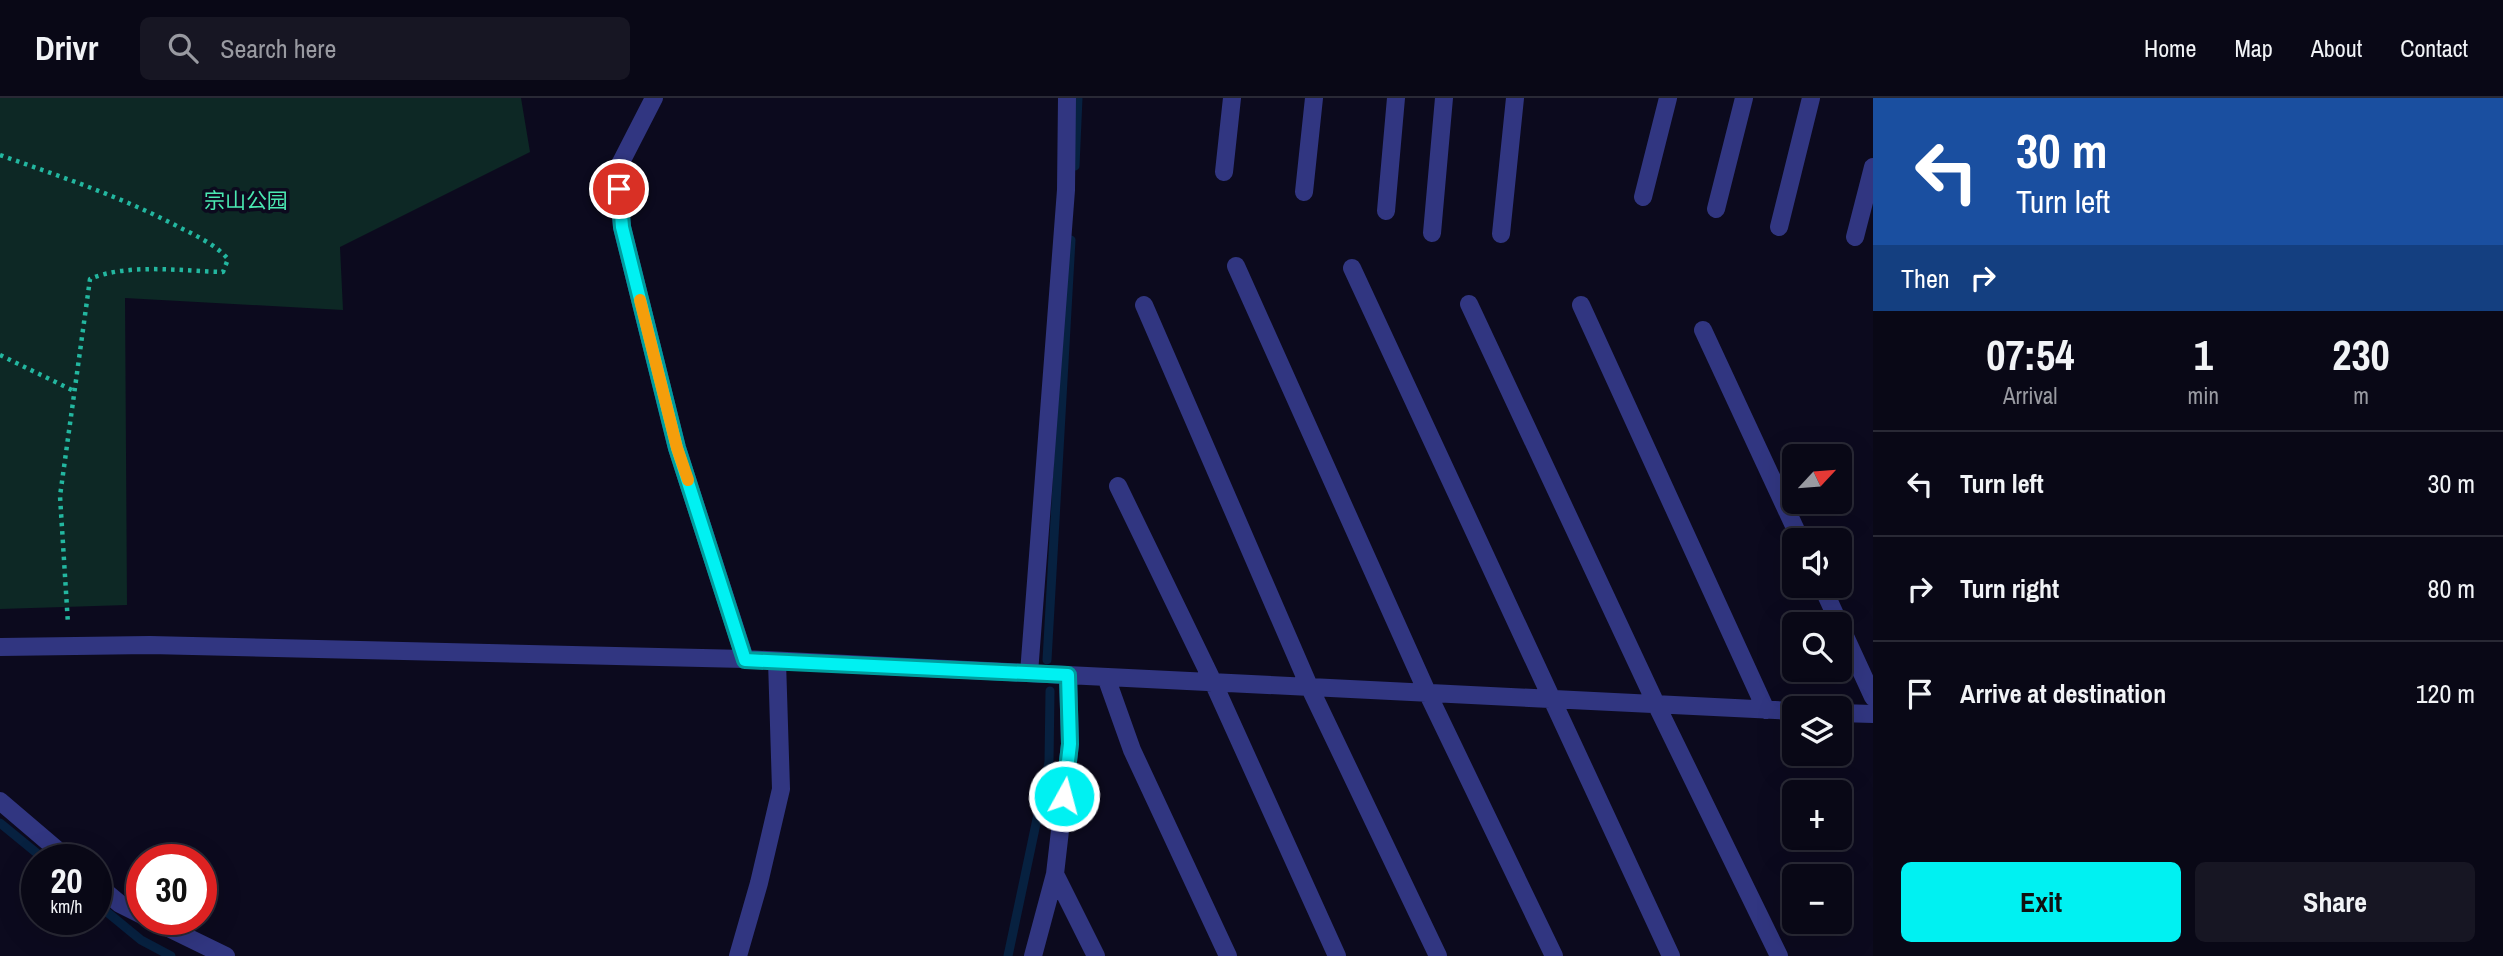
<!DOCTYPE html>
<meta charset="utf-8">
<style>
:root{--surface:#090816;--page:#171623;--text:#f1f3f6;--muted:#999aa1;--line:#292935;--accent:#00f1f2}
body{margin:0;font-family:"Archivo Narrow","Noto Sans SC",sans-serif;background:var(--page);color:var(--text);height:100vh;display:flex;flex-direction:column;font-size:26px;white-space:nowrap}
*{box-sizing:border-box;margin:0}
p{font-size:23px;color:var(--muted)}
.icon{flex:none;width:38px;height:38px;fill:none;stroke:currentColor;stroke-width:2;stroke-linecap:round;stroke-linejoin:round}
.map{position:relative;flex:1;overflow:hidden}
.side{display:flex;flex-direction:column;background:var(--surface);width:630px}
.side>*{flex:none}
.hud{background:#1a4fa0;color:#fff;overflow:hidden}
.needle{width:46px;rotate:64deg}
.fabs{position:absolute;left:1782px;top:346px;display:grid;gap:14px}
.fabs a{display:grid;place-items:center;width:70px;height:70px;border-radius:10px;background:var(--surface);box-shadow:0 7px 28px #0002,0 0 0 2px var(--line);font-size:35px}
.speed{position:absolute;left:21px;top:746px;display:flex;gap:14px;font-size:35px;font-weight:700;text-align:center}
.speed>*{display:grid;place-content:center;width:91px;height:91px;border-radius:50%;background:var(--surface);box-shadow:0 7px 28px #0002,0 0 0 2px var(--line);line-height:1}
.speed small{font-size:18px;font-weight:400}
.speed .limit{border:10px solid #d22;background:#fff;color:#111}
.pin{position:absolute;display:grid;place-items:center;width:60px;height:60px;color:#fff;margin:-30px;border:4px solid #fff;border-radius:50%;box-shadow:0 2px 7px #0007}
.me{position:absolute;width:77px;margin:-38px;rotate:7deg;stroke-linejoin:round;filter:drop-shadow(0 0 5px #0008)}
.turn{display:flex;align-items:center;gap:24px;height:147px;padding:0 28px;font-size:32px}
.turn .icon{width:91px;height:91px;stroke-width:2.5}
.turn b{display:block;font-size:49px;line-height:60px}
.then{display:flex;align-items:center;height:66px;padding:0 28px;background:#0003;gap:14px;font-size:26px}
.eta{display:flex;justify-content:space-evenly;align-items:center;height:119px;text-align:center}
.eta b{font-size:42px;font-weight:700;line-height:49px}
.primary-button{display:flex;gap:14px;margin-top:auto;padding:14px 28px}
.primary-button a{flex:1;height:80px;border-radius:10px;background:var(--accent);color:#111;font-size:28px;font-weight:700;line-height:80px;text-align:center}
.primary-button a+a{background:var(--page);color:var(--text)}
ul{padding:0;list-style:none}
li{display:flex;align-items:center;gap:21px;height:105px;padding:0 28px;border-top:2px solid var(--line)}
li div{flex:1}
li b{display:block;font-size:26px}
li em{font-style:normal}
header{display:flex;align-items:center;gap:42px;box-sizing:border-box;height:98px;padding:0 35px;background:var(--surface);border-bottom:2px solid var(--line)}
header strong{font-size:33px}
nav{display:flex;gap:38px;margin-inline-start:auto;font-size:24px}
.search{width:490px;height:63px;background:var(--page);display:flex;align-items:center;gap:18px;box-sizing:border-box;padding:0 24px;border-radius:10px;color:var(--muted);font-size:26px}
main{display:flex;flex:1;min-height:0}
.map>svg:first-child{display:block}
.green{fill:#0d2825}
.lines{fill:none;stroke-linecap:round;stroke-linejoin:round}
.stream{stroke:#072140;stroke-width:9}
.path{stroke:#23b7a0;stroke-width:4.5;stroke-dasharray:3.5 5;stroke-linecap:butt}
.minor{stroke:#313681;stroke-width:18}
.route-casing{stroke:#009d9d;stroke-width:18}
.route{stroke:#00f1f2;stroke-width:12}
.slow{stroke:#f59e0b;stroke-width:12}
.labels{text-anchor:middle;stroke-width:7;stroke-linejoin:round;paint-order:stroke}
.park-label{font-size:21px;fill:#4ae8b1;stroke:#0c0a1e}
</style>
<header>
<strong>Drivr</strong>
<div class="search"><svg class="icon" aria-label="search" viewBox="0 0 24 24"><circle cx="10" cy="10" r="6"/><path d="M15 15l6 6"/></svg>Search here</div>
<nav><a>Home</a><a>Map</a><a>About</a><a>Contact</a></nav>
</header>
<main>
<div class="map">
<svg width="1873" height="858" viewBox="0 0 1873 858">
<rect width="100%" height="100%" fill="#0c0a1e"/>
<path class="green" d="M 0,0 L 521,0 L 530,54 L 340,149 L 343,212 L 125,200 L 127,507 L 0,511 Z"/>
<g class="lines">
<path class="stream" d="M 1075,68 L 1078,0
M 1047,562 L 1071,142
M 0,725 L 44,761
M 96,805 L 141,842 L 171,858
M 1008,858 L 1049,664 L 1050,593"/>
<path class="path" d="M 0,57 C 59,78 119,98 175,127 C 194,137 214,145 228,161 L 223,174 C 182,173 127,165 90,181 L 60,398 L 68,526
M 0,257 L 74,293"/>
<path class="minor" d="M 654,0 L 617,72 L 622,129 L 677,350 L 745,561
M 1224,74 L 1232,0
M 1304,94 L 1314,0
M 1643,99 L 1668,0
M 1716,111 L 1744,0
M 1386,113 L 1396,0
M 1779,129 L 1811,0
M 1432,135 L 1444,0
M 1501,136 L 1515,0
M 1855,139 L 1873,69
M 1236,168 L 1427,594 L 1554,858
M 1352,170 L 1671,858
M 1469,206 L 1657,608 L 1779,858
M 1144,207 L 1309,588 L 1438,858
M 1581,207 L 1766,612
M 1703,232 L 1801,443
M 1118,388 L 1213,584 L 1337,858
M 1822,488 L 1873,599
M 0,549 L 150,547 L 745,561 L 1794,613
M 1029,575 L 1066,92 L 1067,0
M 1106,579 L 1132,652 L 1228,858
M 1839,615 L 1873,616
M 0,703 L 68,761
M 1055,776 L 1096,858
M 96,786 L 120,806 L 142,817
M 150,821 L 226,858
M 738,858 L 759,785 L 781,691 L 777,563
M 1033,858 L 1055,776 L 1070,646 L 1068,577"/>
</g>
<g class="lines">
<g class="route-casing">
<path id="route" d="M 619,91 L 622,129 L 677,350 L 745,562 L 1068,577 L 1070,646 L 1064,698"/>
</g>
<use href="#route" class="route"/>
<path class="slow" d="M 640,202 L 677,350 L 688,382"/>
</g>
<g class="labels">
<g class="park-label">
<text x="246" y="110">宗山公园</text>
</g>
</g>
</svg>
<div class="fabs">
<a><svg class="needle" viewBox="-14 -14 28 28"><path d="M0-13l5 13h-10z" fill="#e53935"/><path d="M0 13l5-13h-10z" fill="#999aa1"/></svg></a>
<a><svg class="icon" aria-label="sound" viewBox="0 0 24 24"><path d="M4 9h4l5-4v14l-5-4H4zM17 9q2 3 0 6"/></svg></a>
<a><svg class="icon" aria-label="search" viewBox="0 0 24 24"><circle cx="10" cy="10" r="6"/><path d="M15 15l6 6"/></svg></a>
<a><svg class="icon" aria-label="layers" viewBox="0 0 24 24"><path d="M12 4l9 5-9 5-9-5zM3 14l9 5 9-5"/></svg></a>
<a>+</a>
<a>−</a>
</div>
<div class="speed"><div>20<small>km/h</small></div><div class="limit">30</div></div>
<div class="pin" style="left:619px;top:91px;background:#d93025"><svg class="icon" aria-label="arrive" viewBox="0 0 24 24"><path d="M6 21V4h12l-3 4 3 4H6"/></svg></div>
<svg class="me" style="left:1064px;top:698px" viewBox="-20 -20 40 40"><circle r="17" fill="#00f1f2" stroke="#fff" stroke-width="3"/><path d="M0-11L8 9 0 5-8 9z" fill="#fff"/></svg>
</div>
<section class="side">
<div class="hud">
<div class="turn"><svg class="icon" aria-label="left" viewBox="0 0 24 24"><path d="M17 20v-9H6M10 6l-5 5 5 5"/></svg><div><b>30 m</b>Turn left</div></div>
<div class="then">Then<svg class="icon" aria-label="right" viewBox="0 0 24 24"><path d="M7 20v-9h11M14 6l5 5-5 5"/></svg></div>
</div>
<div class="eta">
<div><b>07:54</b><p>Arrival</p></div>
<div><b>1</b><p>min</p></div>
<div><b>230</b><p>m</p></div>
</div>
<ul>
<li><svg class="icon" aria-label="left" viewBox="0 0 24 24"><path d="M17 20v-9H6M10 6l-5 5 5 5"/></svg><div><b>Turn left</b></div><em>30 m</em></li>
<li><svg class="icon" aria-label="right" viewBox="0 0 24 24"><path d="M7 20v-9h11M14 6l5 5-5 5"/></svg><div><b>Turn right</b></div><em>80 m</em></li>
<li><svg class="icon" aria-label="arrive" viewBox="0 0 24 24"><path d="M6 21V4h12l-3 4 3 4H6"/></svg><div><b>Arrive at destination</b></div><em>120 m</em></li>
</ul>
<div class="primary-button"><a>Exit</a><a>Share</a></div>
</section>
</main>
